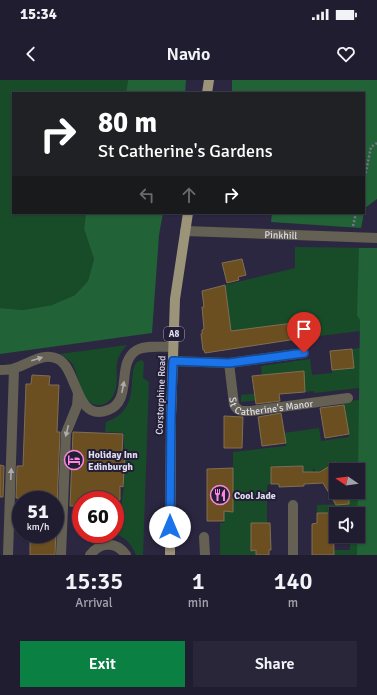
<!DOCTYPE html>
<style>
:root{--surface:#211d31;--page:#292639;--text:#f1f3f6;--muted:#a2a2ab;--line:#3e3b4d;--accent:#0b8043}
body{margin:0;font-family:Signika,sans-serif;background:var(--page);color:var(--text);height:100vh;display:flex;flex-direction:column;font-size:15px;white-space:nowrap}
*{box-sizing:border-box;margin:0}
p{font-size:13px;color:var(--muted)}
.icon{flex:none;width:22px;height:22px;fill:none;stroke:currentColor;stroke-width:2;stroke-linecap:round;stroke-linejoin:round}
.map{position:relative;height:475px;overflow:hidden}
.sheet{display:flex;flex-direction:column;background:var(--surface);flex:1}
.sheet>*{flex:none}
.top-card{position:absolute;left:12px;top:12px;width:353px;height:122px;border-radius:0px;box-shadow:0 1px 3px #0004,0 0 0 1px var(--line);background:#202124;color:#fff;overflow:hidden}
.needle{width:26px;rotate:283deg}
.buttons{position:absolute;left:329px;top:383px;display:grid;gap:8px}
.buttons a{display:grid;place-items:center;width:36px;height:36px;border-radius:0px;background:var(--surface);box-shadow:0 1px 3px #0004,0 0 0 1px var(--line);font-size:20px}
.speed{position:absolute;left:12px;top:411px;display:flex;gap:8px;font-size:20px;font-weight:700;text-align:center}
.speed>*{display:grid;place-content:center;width:52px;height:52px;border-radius:50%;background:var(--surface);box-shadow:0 1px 3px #0004,0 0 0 1px var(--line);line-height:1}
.speed small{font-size:10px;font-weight:400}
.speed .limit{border:6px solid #d22;background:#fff;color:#111}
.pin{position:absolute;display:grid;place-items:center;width:34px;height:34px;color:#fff;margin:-41px -17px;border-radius:50% 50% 50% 0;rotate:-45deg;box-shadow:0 0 4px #0007}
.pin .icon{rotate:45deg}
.me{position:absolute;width:44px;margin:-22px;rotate:0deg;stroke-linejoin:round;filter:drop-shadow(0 0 3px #0008)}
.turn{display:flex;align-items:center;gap:14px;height:84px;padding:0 20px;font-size:18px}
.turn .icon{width:52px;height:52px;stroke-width:2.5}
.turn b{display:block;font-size:28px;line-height:34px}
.lanes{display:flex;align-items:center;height:38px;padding:0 20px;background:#0003;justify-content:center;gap:20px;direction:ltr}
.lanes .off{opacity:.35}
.eta{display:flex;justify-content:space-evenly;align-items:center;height:68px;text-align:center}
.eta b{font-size:24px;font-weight:600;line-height:28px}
.action{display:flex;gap:8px;margin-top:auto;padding:8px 20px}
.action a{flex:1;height:46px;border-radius:0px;background:var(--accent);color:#fff;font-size:16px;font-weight:600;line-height:46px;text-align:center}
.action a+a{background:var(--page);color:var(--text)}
.status{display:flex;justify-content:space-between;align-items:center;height:28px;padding:0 20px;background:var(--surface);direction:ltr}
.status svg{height:11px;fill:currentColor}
header{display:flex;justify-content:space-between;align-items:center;height:52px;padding:0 20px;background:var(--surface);font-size:18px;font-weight:600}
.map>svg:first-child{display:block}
.green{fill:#184c29}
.forest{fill:#216236}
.building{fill:#6b4f21;stroke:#806e53}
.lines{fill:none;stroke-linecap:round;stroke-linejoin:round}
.path{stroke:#78748a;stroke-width:2.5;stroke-dasharray:2 2;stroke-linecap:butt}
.minor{stroke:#646053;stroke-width:10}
.major{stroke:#9c9479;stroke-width:10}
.oneway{fill:#aeabaf}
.route-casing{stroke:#114b97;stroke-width:10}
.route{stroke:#1a73e8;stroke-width:7}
.labels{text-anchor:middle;stroke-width:4;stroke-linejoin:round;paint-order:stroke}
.shield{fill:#221e36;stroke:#a6a4b6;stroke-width:1}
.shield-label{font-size:9px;font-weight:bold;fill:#dfdded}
.street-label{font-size:10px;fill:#dfdded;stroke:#221e36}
.poi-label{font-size:10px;font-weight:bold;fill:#dfdded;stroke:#221e36;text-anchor:start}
</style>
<div class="status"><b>15:34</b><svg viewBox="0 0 49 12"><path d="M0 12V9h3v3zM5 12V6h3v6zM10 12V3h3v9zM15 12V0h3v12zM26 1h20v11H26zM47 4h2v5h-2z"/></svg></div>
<header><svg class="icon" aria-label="back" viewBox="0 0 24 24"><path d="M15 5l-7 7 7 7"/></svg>Navio<svg class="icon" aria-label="heart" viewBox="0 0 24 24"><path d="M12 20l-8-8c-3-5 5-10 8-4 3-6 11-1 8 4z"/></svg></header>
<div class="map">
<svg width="377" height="475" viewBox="0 0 377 475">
<rect width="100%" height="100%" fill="#2c2741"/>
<path class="green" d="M 0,0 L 128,0 L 126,13 L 13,13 L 13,133 L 86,133 L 84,149 L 94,179 L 88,201 L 75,215 L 52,225 L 23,230 L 0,228 Z
M 295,167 L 377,168 L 377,475 L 334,475 L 312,470 L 350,470 L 350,463 L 333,463 L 333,442 L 336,442 L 336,456 L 358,456 L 358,434 L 317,433 L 317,425 L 349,424 L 349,418 L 338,418 L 341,412 L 358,412 L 358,390 L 339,390 L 335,383 L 317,393 L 313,388 L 312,403 L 303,392 L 303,386 L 271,387 L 271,404 L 267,405 L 267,443 L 251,443 L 251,470 L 256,470 L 256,475 L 220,475 L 220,443 L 224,443 L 224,431 L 233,431 L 233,372 L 286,366 L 284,353 L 319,348 L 321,361 L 349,357 L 343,322 L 359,320 L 359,308 L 314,313 L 314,311 L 305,312 L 303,291 L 262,295 L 261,286 L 310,279 L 312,295 L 332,293 L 332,290 L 353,288 L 352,269 L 360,268 L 360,251 L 303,258 L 301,242 L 231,251 L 225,205 L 295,188 Z
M 127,265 C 108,285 123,297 113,316 C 110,321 106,324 101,325 C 80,327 80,298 73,285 C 70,280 65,277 60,274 Z
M 141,280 L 143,281 L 144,283 L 143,298 L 149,302 L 143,475 L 136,475 C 132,465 126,457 115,454 L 115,430 L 121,428 L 124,405 L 124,353 L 105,352 L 106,342 C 147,328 122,286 141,280 Z
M 262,313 L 262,320 L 241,322 L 241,315 Z"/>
<path class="forest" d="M 128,0 L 186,0 L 185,13 L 126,13 Z
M 232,0 L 377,0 L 377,119 L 365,128 L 361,148 L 271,142 L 272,133 L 364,133 L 364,13 L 232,13 Z
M 86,133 L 163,133 L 159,155 L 152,253 L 0,274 L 0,228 L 23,230 L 52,225 L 75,215 L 88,201 L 94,179 L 84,149 Z
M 359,168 L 377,168 L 377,475 L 357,475 L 360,240 L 357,235 Z"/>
<path class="building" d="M 242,179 L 246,195 L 238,197 L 239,200 L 227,203 L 222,183 Z
M 225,205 L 231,251 L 301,242 L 303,258 L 205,273 L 204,270 L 203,270 L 201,254 L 202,254 L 202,250 L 204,249 L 202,227 L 204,227 L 202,211 Z
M 352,269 L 354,288 L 332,290 L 330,271 Z
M 304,291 L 305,312 L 279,314 L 280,321 L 256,324 L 252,296 Z
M 32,295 L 50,296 L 49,305 L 59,305 L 57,352 L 60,352 L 55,475 L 30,475 L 30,454 L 55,454 L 55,420 L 32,420 L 32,418 L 16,418 L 17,386 L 23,386 L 26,304 L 31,304 Z
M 344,325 L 349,354 L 325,358 L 320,328 Z
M 281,333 L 286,363 L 262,366 L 258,337 Z
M 224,336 L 243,337 L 242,368 L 224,368 Z
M 73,352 L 123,354 L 122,374 L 125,375 L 123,407 L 120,406 L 120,420 L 81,420 L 81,426 L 70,426 Z
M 336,382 L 336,412 L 349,412 L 349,424 L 336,425 L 323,403 L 304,404 L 304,406 L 279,407 L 279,404 L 271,404 L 271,387 L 303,386 L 303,392 L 320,392 Z
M 0,385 L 4,386 L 3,417 L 0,417 Z
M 233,388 L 233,432 L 224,431 L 224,441 L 207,441 L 207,389 Z
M 317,433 L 333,433 L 334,475 L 312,475 L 312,444 L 317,443 Z
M 251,443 L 270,443 L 271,470 L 269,470 L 269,475 L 256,475 L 256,470 L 251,471 Z"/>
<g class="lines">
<path class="path" d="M 364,101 L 371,67 L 377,63
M 353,146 L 356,133"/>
<g class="minor">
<path id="s1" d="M 185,151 L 377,158"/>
<path d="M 173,281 L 229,283 L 304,273"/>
<path id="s2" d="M 229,283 L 234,324 C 237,332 243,331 251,331 L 348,318"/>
<path d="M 0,290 C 5,290 11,290 15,288 C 29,284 43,272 58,279 C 78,289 75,343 108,330 C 134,320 115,283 137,270 C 146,265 162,267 173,267"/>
<path d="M 293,425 L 293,475"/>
<path d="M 204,457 L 205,475"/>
<path d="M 8,475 L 14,289"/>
<path d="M 61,475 L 66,353 L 77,326 L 78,313"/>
<path d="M 90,475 C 100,462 116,461 126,475"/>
</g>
<path class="major" d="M 207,13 L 209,0
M 170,475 L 171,336 L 175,219 L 188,133"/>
</g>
<defs><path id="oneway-solid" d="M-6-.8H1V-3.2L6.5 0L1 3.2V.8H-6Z"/></defs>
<g class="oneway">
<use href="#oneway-solid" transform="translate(37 279) rotate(-18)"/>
<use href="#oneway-solid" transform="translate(123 307) rotate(-79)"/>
<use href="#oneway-solid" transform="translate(67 351) rotate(104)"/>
<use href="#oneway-solid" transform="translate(11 394) rotate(-88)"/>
</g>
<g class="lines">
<g class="route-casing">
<path id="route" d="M 170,447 L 171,336 L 173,281 L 229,283 L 304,273"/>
</g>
<use href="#route" class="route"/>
</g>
<defs>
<g id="hotel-ring" transform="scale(1)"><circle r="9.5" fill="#221e36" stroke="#fe86e0" stroke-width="1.5"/><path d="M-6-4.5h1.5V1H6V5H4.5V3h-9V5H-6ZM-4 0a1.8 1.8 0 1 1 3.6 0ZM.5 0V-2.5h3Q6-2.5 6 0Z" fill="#fe86e0"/></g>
<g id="restaurant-ring" transform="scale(1)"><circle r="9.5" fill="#221e36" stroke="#fe86e0" stroke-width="1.5"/><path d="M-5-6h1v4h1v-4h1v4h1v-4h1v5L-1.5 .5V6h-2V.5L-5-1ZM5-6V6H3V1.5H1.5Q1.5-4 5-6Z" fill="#fe86e0"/></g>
</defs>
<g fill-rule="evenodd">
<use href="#hotel-ring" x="74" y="380"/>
<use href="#restaurant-ring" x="220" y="415"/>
</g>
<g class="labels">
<rect class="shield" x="164" y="247" width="20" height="14" rx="3"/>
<g class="shield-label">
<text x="174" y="257">A8</text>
</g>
<g class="street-label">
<text dy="4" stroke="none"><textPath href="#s1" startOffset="96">Pinkhill</textPath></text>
<text transform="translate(160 315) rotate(-88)" y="4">Corstorphine Road</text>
<text dy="4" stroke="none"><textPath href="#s2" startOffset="79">St Catherine's Manor</textPath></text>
</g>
<g class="poi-label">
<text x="88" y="378">Holiday Inn<tspan x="88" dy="12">Edinburgh</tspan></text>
<text x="234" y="419">Cool Jade</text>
</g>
</g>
</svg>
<div class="buttons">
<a><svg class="needle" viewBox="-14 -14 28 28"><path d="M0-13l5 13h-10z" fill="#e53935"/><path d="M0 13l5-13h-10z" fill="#a2a2ab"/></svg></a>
<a><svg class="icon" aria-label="sound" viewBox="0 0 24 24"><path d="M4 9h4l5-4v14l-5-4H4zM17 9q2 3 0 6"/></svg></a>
</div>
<div class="speed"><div>51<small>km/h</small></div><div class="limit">60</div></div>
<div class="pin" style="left:304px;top:273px;background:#d93025"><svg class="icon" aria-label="arrive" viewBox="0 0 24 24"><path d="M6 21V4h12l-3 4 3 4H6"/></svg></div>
<svg class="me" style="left:170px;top:447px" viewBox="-20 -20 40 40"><circle r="19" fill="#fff"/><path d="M0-13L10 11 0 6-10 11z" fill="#1a73e8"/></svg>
<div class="top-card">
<div class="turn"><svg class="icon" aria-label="right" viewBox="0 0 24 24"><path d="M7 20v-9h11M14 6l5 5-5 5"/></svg><div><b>80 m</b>St Catherine's Gardens</div></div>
<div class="lanes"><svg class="icon off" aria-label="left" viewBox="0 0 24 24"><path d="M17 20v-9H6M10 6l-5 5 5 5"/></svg><svg class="icon off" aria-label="ahead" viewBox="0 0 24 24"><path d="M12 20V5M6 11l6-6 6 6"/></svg><svg class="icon" aria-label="right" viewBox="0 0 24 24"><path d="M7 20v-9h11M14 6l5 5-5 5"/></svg></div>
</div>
</div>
<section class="sheet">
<div class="eta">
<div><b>15:35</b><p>Arrival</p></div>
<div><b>1</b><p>min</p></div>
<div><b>140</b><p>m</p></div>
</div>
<div class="action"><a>Exit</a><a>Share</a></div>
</section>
